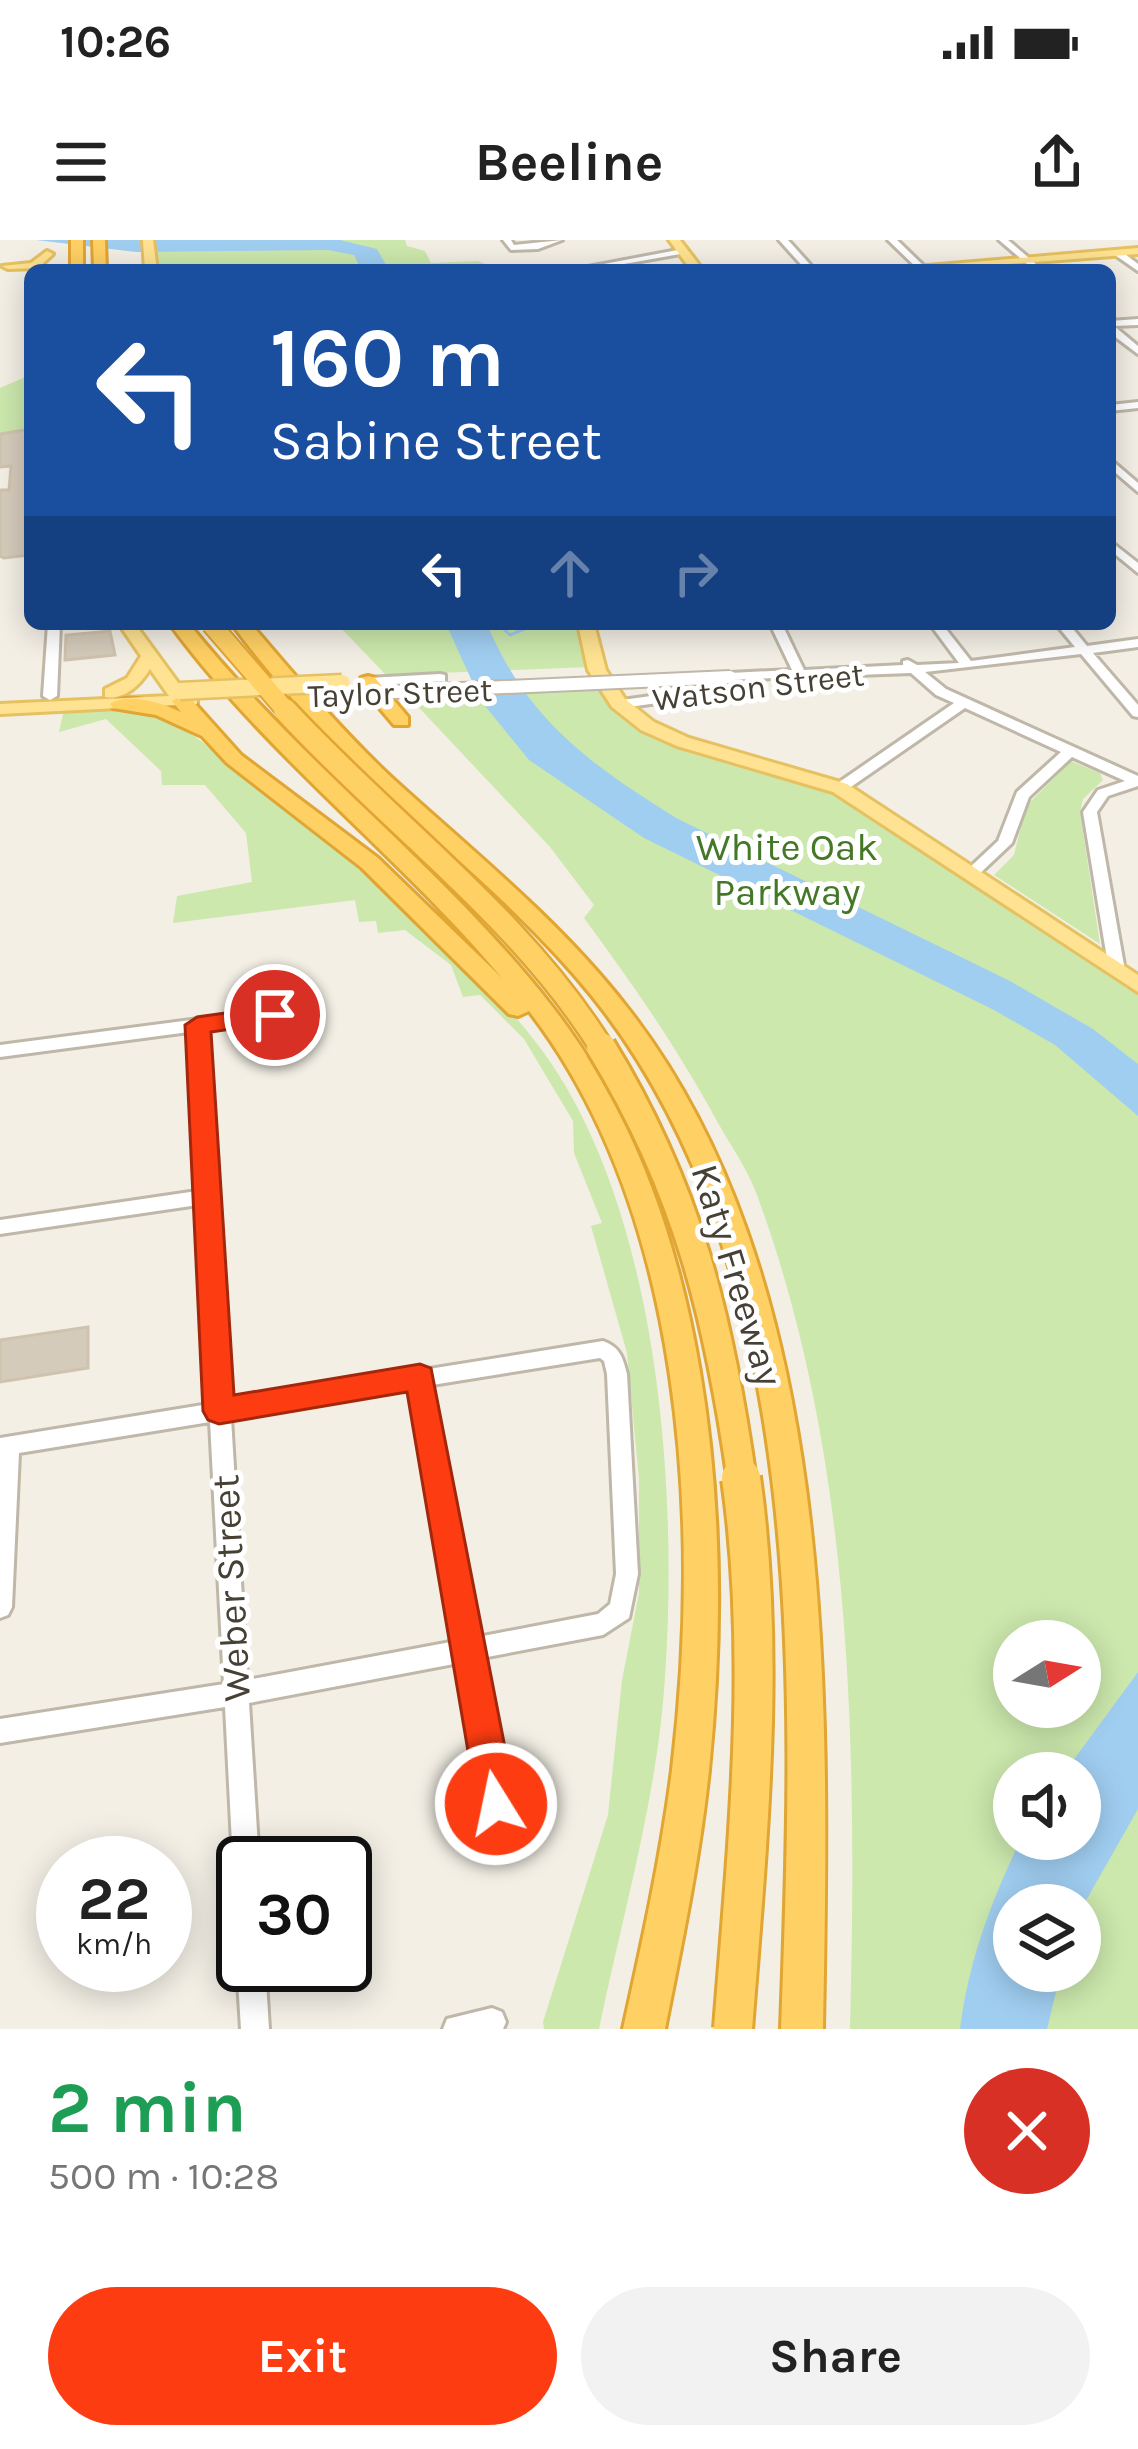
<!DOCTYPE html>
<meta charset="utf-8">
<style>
:root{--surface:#fff;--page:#f2f2f2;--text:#222;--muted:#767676;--accent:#fd3c12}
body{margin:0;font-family:Karla,sans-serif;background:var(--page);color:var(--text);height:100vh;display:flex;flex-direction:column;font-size:45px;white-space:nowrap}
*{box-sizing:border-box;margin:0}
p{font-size:39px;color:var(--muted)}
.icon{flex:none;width:66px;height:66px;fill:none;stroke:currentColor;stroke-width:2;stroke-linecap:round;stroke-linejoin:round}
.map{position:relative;height:1789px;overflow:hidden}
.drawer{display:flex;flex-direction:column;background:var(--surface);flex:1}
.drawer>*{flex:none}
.top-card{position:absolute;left:24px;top:24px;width:1092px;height:366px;border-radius:18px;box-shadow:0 6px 30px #0003;background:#1a4fa0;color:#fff;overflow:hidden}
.needle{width:78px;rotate:79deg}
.buttons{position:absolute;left:993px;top:1380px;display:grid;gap:24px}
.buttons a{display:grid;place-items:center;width:108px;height:108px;border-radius:50%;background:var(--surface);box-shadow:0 6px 30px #0003;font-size:60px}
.speed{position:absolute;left:36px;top:1596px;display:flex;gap:24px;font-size:60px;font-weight:700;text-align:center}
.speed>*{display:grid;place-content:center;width:156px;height:156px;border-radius:50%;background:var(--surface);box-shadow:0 6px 30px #0003;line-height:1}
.speed small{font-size:30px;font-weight:400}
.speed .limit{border:6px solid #111;border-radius:18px;background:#fff;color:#111}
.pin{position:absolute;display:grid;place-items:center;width:102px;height:102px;color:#fff;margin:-51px;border:6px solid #fff;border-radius:50%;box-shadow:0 3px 12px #0007}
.me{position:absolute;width:132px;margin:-66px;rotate:350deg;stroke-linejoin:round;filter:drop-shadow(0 0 9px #0008)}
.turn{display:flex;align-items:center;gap:42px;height:252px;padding:0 48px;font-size:54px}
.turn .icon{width:156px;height:156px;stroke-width:2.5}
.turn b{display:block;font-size:84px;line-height:102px}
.lanes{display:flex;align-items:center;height:114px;padding:0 48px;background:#0003;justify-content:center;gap:60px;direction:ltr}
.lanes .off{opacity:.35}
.round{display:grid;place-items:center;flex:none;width:126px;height:126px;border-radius:63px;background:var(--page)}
.overview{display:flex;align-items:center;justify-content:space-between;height:204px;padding:0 48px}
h1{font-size:72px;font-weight:700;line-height:90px;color:#1e9e55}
.button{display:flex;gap:24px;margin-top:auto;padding:24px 48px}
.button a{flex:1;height:138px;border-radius:72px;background:var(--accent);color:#fff;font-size:48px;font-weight:700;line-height:138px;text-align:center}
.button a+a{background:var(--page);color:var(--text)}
.status{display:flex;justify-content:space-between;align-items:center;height:84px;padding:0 60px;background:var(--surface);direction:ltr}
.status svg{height:33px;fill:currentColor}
header{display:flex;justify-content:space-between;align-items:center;height:156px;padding:0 48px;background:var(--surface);font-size:54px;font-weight:700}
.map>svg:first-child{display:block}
.green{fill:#cce8ad;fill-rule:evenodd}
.water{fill:#a0cef1}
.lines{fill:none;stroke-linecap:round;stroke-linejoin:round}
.stream{stroke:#a0cef1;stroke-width:3}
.building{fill:#d5cbbb;stroke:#d0c3ae;stroke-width:3}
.minor-casing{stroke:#bfb7a8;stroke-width:6}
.major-casing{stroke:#e6c161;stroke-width:6}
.highway-casing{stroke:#e0a533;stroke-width:6}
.minor{fill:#fff;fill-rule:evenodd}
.major{fill:#ffe392;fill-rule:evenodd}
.highway{fill:#ffd064;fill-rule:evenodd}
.minor-bridge-casing{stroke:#bfb7a8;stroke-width:16;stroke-linecap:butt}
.major-bridge-casing{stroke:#e6c161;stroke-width:21;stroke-linecap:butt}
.highway-bridge-far3-casing{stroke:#e0a533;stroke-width:22;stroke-linecap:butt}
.highway-bridge-far2-casing{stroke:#e0a533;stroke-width:27;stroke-linecap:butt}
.highway-bridge-far1-casing{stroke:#e0a533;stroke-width:34;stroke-linecap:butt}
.highway-bridge-casing{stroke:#e0a533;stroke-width:44;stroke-linecap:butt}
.minor-bridge{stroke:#fff;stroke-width:12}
.major-bridge{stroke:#ffe392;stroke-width:16}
.highway-bridge-far3{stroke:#ffd064;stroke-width:18}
.highway-bridge-far2{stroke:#ffd064;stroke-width:22}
.highway-bridge-far1{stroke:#ffd064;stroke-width:28}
.highway-bridge{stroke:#ffd064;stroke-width:38}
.route{fill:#fd3c12;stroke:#a4270c;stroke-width:3}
.labels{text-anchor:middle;stroke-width:10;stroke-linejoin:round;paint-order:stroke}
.far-street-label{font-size:33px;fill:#464035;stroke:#fff}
.park-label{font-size:39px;fill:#447827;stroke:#fff}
.street-label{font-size:39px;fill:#464035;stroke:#fff}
</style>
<div class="status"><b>10:26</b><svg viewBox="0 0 49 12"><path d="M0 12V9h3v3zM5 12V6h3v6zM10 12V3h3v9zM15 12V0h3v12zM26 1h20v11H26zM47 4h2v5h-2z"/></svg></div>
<header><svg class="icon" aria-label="menu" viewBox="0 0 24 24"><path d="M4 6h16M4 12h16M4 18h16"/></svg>Beeline<svg class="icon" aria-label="share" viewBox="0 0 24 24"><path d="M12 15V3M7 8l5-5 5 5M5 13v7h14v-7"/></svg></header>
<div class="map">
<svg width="1138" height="1789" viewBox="0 0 1138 1789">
<rect width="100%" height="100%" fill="#f3efe5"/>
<path class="green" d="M 155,0 L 405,0 L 407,6 L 425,11 L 431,23 L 478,21 L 497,29 L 157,30 Z
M 30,135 L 30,189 L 0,194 L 0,148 Z
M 337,384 L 580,384 L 590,427 L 386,435 Z
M 601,447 C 617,466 632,486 654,498 C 714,530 787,525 847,559 C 947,614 1041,693 1138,755 L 1138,1789 L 850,1789 C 857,1512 854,1218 757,955 C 748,930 731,906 718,883 C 678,809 634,746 584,678 L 594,665 L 550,607 L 408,456 ZM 1014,1401 L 1080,1401 L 1080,1467 L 1014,1467 ZM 1014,1533 L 1080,1533 L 1080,1599 L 1014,1599 ZM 1014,1665 L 1080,1665 L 1080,1731 L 1014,1731 Z
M 64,470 C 93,471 127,465 154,473 C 188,484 222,521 250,542 C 294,574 340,603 379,642 C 438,700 506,756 553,826 C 661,989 679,1260 664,1451 C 655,1565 622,1677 599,1789 L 544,1789 L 543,1782 L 608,1575 L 622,1440 L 639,1353 L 639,1239 L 627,1113 L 591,986 L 602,983 L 574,913 L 573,881 L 524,799 L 480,755 L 463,757 L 451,725 L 405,690 L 378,693 L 376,681 L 359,682 L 355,660 L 173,683 L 177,656 L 252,642 L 246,593 L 205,545 L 162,545 L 161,531 L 106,479 L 59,492 Z
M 1071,521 L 1100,533 L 1103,540 L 1083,559 L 1080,572 L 1100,704 L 994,635 L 1014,615 L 1026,566 Z"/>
<path class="water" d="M 36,0 L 340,0 L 377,9 L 389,30 L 361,30 L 354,15 L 328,10 L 136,12 Z
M 446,384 L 487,384 C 527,480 592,526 678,579 L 1010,741 L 1093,789 L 1138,824 L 1138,876 L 1055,805 L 994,770 L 644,598 L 529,520 L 481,461 Z
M 1138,1432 L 1138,1569 L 1080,1671 L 1080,1665 L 1014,1665 L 1014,1731 L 1061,1731 L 1047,1789 L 960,1789 C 969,1719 991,1662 1021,1599 L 1080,1599 L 1080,1533 L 1064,1533 Z"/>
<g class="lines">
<path class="stream" d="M 499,384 L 510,395 L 531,386"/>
</g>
<path class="building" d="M 25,190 L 30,209 L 30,315 L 4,318 L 0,316 L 0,250 L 9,250 L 11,226 L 0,227 L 0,194 Z
M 110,391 L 115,415 L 65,420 L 66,395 Z
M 88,1087 L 88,1128 L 0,1142 L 0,1100 Z"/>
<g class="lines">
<g class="minor-casing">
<path id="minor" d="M 503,0 L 511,0 L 514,5 L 562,0 L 538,9 L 511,10 Z
M 779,0 L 788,0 L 815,30 L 806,30 Z
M 888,0 L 897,0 L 928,30 L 919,30 Z
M 999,0 L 1008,0 L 1043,30 L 1034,30 Z
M 683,9 L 686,13 L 590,30 L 572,30 Z
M 1115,11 L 1121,11 L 1138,24 L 1138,31 L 1115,15 Z
M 1138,79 L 1138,85 L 1114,86 L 1138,106 L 1138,114 L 1110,93 L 1110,81 Z
M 1138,162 L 1138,168 L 1110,171 L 1110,165 Z
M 1110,219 L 1138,243 L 1138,252 L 1110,228 Z
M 1110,301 L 1138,323 L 1138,333 L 1110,310 Z
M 48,384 L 60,384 L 57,456 L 50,460 L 43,456 Z
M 770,384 L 782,384 L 804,430 L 903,425 L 903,421 L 908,420 L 917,425 L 959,423 L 930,384 L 942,384 L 971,421 L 1075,407 L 1056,384 L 1069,384 L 1087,406 L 1138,399 L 1138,407 L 1093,413 L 1138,465 L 1138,477 L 1133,476 L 1081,414 L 925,432 L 946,449 L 1138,536 L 1138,546 L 1108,556 L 1097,572 L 1125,731 L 1123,735 L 1117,736 L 1109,731 L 1083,572 L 1098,550 L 1125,541 L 1072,517 L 1029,557 L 1012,603 L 977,636 L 967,636 L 967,630 L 998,601 L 1017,552 L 1061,512 L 965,468 L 845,551 L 835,551 L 835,545 L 954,463 L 936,455 L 911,433 L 725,440 L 725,434 L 730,433 L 792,430 Z
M 440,434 L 445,435 L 445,441 L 368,446 L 361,442 L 368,438 Z
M 745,443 L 752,447 L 750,450 L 622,468 L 615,464 L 622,460 Z
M 275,769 L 281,771 L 283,775 L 281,779 L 206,790 L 229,1161 L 603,1101 C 620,1107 623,1118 627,1134 L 638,1334 L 629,1378 L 603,1395 L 482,1418 L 516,1599 L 512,1608 L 503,1612 L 494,1608 L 490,1599 L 459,1423 L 249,1463 L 259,1623 L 243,1623 L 243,1635 L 237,1632 L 233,1623 L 225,1467 L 0,1503 L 0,1479 L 224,1444 L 210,1182 L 19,1213 L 12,1367 L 8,1375 L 0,1378 L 0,1198 L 209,1164 L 198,965 L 0,994 L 0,980 L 197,951 L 189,792 L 0,817 L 0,805 ZM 600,1118 L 604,1121 L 607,1134 L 616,1334 L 610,1364 L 598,1374 L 478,1397 L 432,1145 ZM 412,1149 L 456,1401 L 247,1440 L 231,1178 Z
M 243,1715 L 243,1725 L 265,1725 L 269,1789 L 241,1789 L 237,1725 Z
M 492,1768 L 502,1772 L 506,1782 L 503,1789 L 443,1789 L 447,1779 Z"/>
</g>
<g class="major-casing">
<path id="major" d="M 143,0 L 153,0 L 157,30 L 145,30 Z
M 669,0 L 680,0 L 703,30 L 691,30 Z
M 1138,8 L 1138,14 L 931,30 L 880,30 Z
M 47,11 L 53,14 L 38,28 L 8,29 L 2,26 L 31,23 Z
M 119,384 L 135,384 L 187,455 L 197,456 L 197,464 L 0,474 L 0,464 L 169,456 L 150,429 C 140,445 125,460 105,457 L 105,449 L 127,438 L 141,416 Z
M 578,384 L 594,384 L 606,430 L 625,459 L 654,482 L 689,498 L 847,544 L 1138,735 L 1138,752 L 833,552 L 677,506 L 641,490 L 612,467 L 588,430 Z
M 376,448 L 382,449 L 382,457 L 349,459 L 340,454 L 349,449 Z"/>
</g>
<g class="highway-casing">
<path id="highway" d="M 71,0 L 83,0 L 83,30 L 71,30 Z
M 93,0 L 105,0 L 106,30 L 94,30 Z
M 170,384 L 189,384 C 299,521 442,626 551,765 C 711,969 735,1280 709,1530 C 700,1617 682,1703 665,1789 L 623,1789 C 642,1703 661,1617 672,1530 C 701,1286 685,973 529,771 L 518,776 L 509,774 L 362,628 L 227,523 L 202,496 L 156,475 L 113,468 L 110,464 C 128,452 162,463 181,472 L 172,461 L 182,455 L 189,457 L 241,515 L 378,618 L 502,738 C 398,614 266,515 170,384 Z
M 232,384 L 251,384 C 296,437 341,490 392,538 C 473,612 558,679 626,766 C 840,1037 829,1461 823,1789 L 781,1789 C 793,1456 812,1030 592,756 C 528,677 451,615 377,546 C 325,497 275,442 232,384 Z
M 368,436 L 375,438 L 408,477 L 408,485 L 394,485 L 361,446 L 361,438 Z"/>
</g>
<use href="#minor" class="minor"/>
<use href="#major" class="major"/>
<use href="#highway" class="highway"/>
<g class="minor-bridge-casing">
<path id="minor-bridge" d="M 394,452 L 730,437"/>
</g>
<g class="major-bridge-casing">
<path id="major-bridge" d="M 180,451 L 342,443"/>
</g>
<g class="highway-bridge-far3-casing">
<path id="highway-bridge-far3" d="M 211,384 L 288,473"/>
</g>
<g class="highway-bridge-far2-casing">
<path id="highway-bridge-far2" d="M 285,470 C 390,584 521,677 603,810"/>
</g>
<g class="highway-bridge-far1-casing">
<path id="highway-bridge-far1" d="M 601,807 C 688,949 719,1078 742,1241"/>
</g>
<g class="highway-bridge-casing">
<path id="highway-bridge" d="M 733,1789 C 747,1608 767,1419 741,1238"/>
</g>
<use href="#minor-bridge" class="minor-bridge"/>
<use href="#major-bridge" class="major-bridge"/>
<use href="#highway-bridge-far3" class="highway-bridge-far3"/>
<use href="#highway-bridge-far2" class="highway-bridge-far2"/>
<use href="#highway-bridge-far1" class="highway-bridge-far1"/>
<use href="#highway-bridge" class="highway-bridge"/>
</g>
<path class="route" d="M 275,766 L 288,775 L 284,781 L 211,792 L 234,1155 L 420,1124 L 431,1128 L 516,1564 L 510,1578 L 496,1583 L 483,1578 L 477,1564 L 407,1152 L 219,1184 L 208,1180 L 203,1171 L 185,785 L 197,777 Z"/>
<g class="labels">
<g class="far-street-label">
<text transform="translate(758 446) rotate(-7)" y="12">Watson Street</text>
<text transform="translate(400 452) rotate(-2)" y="12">Taylor Street</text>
</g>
<g class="park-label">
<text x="787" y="620">White Oak<tspan x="787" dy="45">Parkway</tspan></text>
</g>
<g class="street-label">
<text transform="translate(738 1035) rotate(73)" y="14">Katy Freeway</text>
<text transform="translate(230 1348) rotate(-93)" y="14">Weber Street</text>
</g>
</g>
</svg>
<div class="buttons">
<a><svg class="needle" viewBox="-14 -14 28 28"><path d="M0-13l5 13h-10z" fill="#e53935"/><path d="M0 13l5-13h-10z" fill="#767676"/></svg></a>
<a><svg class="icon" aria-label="sound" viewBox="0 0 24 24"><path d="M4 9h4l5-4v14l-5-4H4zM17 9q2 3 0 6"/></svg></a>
<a><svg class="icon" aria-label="layers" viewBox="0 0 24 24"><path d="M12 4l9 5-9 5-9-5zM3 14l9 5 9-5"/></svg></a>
</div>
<div class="speed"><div>22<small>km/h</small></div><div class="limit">30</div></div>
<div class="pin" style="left:275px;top:775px;background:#d93025"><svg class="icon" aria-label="arrive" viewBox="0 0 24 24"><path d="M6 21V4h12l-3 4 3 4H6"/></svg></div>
<svg class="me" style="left:496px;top:1564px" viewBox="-20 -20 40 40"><circle r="17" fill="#fd3c12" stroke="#fff" stroke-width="3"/><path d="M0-11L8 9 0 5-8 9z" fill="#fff"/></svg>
<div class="top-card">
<div class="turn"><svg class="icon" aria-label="left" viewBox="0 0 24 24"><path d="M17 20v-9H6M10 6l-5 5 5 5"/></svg><div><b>160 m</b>Sabine Street</div></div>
<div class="lanes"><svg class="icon" aria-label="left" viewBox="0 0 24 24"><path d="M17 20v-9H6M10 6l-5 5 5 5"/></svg><svg class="icon off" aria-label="ahead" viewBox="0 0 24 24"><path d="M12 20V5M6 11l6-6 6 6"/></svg><svg class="icon off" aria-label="right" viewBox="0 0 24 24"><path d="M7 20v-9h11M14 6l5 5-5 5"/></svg></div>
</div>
</div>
<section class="drawer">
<div class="overview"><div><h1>2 min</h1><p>500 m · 10:28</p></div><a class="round" style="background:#d93025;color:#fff"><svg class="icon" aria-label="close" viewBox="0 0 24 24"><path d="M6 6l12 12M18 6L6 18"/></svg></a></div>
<div class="button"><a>Exit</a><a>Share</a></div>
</section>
